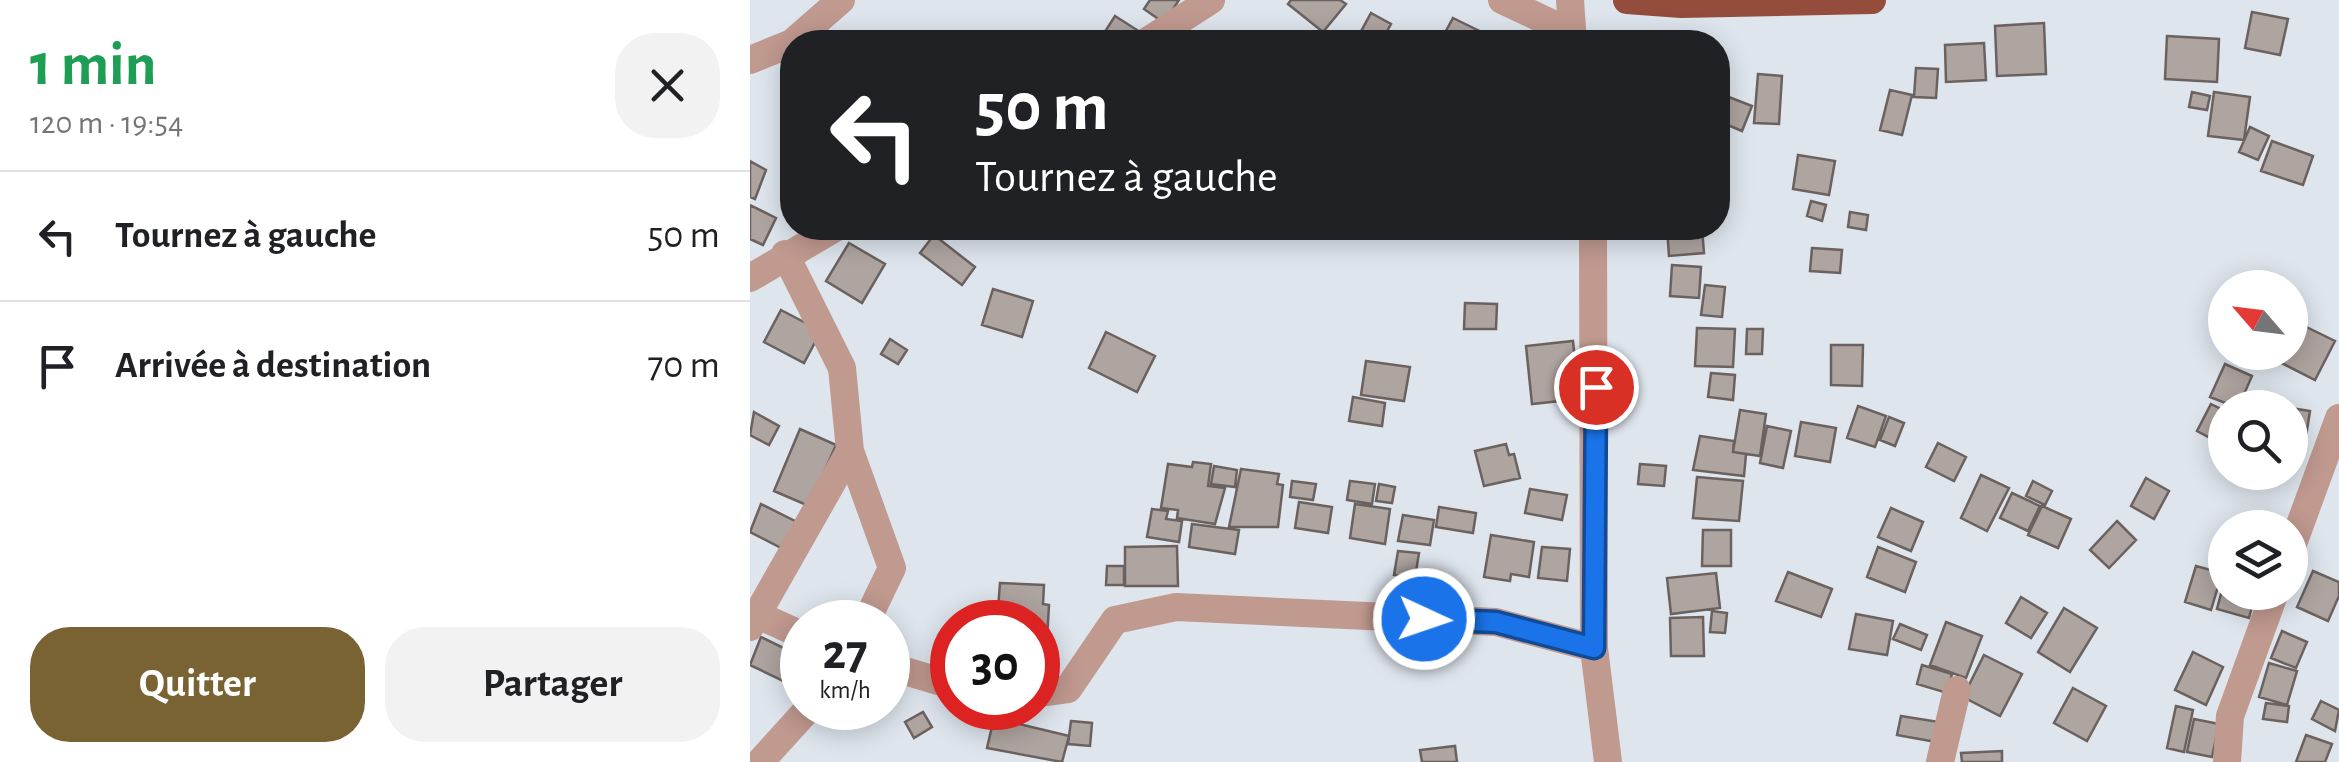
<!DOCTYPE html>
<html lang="fr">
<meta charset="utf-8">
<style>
:root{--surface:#fff;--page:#f2f2f2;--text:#202124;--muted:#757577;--line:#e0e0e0;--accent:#7a6333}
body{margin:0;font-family:"Alegreya Sans",sans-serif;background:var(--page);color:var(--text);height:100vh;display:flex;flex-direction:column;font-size:38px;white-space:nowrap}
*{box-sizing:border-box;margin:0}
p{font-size:32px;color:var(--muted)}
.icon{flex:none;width:55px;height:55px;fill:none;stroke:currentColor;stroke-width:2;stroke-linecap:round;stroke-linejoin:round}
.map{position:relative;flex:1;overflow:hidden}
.drawer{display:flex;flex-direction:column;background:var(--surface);width:750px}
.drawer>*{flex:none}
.top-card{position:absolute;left:30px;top:30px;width:950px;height:210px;border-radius:40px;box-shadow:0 5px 25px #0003;background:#202124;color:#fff;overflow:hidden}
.needle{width:65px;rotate:298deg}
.tools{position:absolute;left:1458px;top:270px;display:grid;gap:20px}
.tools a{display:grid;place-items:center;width:100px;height:100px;border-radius:50%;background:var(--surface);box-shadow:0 5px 25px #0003;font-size:50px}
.speed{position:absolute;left:30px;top:600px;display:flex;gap:20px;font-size:50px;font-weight:700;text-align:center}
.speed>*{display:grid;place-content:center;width:130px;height:130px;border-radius:50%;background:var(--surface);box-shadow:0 5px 25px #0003;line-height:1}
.speed small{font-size:25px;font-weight:400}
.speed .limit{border:15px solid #d22;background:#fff;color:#111}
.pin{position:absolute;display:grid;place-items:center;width:85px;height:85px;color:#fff;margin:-42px;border:5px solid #fff;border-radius:50%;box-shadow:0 2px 10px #0007}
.me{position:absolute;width:110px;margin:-55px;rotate:93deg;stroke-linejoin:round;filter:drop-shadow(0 0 8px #0008)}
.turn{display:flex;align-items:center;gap:35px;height:210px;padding:0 30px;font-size:45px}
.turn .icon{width:130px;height:130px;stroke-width:2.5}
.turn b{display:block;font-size:70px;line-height:85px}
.round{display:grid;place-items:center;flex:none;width:105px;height:105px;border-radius:40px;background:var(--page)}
.overview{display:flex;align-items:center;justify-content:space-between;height:170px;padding:0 30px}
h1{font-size:60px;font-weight:700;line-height:75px;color:#1e9e55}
.action{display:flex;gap:20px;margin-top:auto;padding:20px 30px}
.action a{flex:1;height:115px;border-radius:40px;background:var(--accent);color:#fff;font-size:40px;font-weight:700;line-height:115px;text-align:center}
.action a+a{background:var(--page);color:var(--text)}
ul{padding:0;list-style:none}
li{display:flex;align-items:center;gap:30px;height:130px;padding:0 30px;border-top:2px solid var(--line)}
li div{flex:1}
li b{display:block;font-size:38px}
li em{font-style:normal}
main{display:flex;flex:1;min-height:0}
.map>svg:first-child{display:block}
.building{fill:#aea4a0;stroke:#6b625f;stroke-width:2.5}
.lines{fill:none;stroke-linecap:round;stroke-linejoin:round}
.minor{stroke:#c0998f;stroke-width:28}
.trunk{stroke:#944c3c;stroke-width:28}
.route-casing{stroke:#114b97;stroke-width:25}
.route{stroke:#1a73e8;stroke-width:18}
</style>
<main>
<section class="drawer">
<div class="overview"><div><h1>1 min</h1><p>120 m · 19:54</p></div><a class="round"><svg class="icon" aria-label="close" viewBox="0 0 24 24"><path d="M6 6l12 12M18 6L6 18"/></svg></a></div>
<ul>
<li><svg class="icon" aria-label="left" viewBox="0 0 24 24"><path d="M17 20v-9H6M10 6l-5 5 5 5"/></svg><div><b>Tournez à gauche</b></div><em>50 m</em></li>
<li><svg class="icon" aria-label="arrive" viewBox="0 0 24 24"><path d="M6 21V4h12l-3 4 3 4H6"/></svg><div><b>Arrivée à destination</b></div><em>70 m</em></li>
</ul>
<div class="action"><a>Quitter</a><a>Partager</a></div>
</section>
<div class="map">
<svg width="1589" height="762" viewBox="0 0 1589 762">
<rect width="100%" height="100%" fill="#dee5ed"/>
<path class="building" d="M 400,0 L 429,0 L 414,23 L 394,9 Z
M 541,0 L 590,0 L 596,4 L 573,32 L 538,4 Z
M 1502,12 L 1538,19 L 1530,55 L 1495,48 Z
M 621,13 L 641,24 L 631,42 L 608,37 Z
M 365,16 L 387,30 L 379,42 L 349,41 Z
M 703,18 L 752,42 L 690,42 Z
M 1294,23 L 1296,74 L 1247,76 L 1245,26 Z
M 1417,36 L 1469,39 L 1467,82 L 1415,79 Z
M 1234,43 L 1236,80 L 1196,82 L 1195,45 Z
M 1166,68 L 1188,69 L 1186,98 L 1164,97 Z
M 1008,74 L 1032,76 L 1029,124 L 1004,123 Z
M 1140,90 L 1162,95 L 1152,135 L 1130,130 Z
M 1442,92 L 1460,96 L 1457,110 L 1439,107 Z
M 1464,92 L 1500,97 L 1494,140 L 1458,136 Z
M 971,94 L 1002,106 L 992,131 L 968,121 Z
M 1500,127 L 1519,136 L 1508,160 L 1489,152 Z
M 1522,141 L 1563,156 L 1553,185 L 1511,171 Z
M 1048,155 L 1085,161 L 1079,195 L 1043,189 Z
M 0,161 L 16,170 L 5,199 L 0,197 Z
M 1061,201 L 1076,205 L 1072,221 L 1057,216 Z
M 0,205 L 26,218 L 13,245 L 0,239 Z
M 1100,212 L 1118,215 L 1116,230 L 1098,227 Z
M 917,228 L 952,228 L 954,253 L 919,256 Z
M 184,235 L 225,267 L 212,285 L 170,253 Z
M 99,243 L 135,264 L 112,303 L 76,281 Z
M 1062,248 L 1092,250 L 1090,273 L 1060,271 Z
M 922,265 L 951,267 L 949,298 L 920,296 Z
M 955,285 L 975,287 L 972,317 L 951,315 Z
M 243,289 L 283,301 L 272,337 L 232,325 Z
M 715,303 L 747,304 L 746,329 L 714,329 Z
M 31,310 L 71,331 L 54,363 L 14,342 Z
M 1540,319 L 1585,341 L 1565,380 L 1510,352 L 1540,352 Z
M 947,328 L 985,329 L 983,367 L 945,366 Z
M 997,329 L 1013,329 L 1012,354 L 996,354 Z
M 356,332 L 405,356 L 387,392 L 339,368 Z
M 140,339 L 157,350 L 148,364 L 131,354 Z
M 823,341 L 829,399 L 782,404 L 776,346 Z
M 1081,345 L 1113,345 L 1112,386 L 1081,385 Z
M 616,361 L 660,367 L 654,401 L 611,395 Z
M 1475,364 L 1502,376 L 1488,408 L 1460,397 Z
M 961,373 L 985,375 L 983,400 L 958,397 Z
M 603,397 L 635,403 L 632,426 L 599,421 Z
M 1461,404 L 1475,411 L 1475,446 L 1447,431 Z
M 1108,406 L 1136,416 L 1125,447 L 1097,438 Z
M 1541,408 L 1560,411 L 1554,449 L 1540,447 Z
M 990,410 L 1016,414 L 1010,456 L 983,452 Z
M 4,412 L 29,426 L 19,445 L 0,435 Z
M 1139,417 L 1154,423 L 1145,446 L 1130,440 Z
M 1051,422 L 1086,428 L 1080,462 L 1045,456 Z
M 1017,426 L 1041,431 L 1033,468 L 1010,463 Z
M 50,429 L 86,445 L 59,506 L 24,491 Z
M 950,436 L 984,441 L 983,452 L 996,454 L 994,476 L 943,470 Z
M 1188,443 L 1216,457 L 1204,481 L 1176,467 Z
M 756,444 L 759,455 L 764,454 L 770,478 L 734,486 L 725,451 Z
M 443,462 L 461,464 L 458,486 L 475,488 L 465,524 L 427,518 L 428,510 L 411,508 L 418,464 L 442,467 Z
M 890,464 L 916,466 L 914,486 L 888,484 Z
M 464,466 L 487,470 L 485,487 L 461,484 Z
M 491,469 L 529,474 L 527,484 L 533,485 L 528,527 L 479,527 Z
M 1231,475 L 1259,488 L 1237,531 L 1211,518 Z
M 947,477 L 993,481 L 989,521 L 943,518 Z
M 1396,478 L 1419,491 L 1404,519 L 1381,506 Z
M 542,481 L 566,484 L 563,500 L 540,497 Z
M 600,481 L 625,484 L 622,504 L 597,500 Z
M 1283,481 L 1302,491 L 1295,505 L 1276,496 Z
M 629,484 L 645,487 L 642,503 L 626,501 Z
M 780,489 L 817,495 L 812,520 L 775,513 Z
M 1262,493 L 1290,506 L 1278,531 L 1250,518 Z
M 549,502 L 582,507 L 578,533 L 545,528 Z
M 11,504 L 51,524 L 37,551 L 0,532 Z
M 605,504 L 640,509 L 635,544 L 600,538 Z
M 1292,506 L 1321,519 L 1308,548 L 1278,535 Z
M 689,507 L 726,513 L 723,533 L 686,527 Z
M 1141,508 L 1173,522 L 1161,551 L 1128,537 Z
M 402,509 L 418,511 L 416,519 L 432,521 L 429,542 L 397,537 Z
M 653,515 L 684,520 L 680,545 L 648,541 Z
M 1367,521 L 1386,540 L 1359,568 L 1340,550 Z
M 442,524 L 489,530 L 485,554 L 439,547 Z
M 953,530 L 981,530 L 981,566 L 952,566 Z
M 741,535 L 784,542 L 779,577 L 761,574 L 760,581 L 734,577 Z
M 427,546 L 428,586 L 375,586 L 375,547 Z
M 792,547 L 820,549 L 817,581 L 788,578 Z
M 1128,547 L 1166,562 L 1155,592 L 1117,577 Z
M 648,551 L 669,553 L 665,578 L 644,575 Z
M 357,566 L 374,566 L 374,585 L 356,585 Z
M 1446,566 L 1472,573 L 1461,610 L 1435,602 Z
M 1563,571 L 1589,582 L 1589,596 L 1578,621 L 1547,607 Z
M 1038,572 L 1082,589 L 1071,617 L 1026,601 Z
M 966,573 L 970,608 L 921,614 L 917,578 Z
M 1475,579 L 1475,592 L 1506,592 L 1499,618 L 1467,609 Z
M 250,583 L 294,585 L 293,604 L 299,605 L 297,639 L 288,639 L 288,622 L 247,622 Z
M 1271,597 L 1297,613 L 1281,638 L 1256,623 Z
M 1314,608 L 1347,628 L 1320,672 L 1288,652 Z
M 962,611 L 977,613 L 975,633 L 960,632 Z
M 1106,614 L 1143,621 L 1137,655 L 1099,649 Z
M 953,617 L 954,656 L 921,656 L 920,618 Z
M 1196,622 L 1232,636 L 1216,678 L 1180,665 Z
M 1150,624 L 1177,635 L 1171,650 L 1143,639 Z
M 1532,631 L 1557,642 L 1546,668 L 1521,658 Z
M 11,637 L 52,657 L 52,690 L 0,665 Z
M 1443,652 L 1473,667 L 1456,705 L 1425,690 Z
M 1234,655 L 1272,674 L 1250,716 L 1213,697 Z
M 1519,663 L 1547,671 L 1537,705 L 1509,697 Z
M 1172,665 L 1202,674 L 1197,693 L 1167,684 Z
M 1323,688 L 1356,706 L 1337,741 L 1304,723 Z
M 1571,701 L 1589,710 L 1585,731 L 1562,719 Z
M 1516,703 L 1539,706 L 1537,722 L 1513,719 Z
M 1426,706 L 1443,710 L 1434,752 L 1417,748 Z
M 173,712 L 182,727 L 164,738 L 155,722 Z
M 1151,716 L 1189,722 L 1186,742 L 1147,735 Z
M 244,718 L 319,736 L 312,762 L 237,748 Z
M 1444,719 L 1469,724 L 1462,757 L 1437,752 Z
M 321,721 L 342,723 L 340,746 L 318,744 Z
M 1556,735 L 1582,744 L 1575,762 L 1546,762 Z
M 705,746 L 707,762 L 672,762 L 670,750 Z
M 1252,751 L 1252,762 L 1212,762 L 1211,753 Z"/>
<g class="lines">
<path class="minor" d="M 752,0 L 822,33
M 820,0 L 823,42
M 43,42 L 91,0
M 396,42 L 461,0
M 0,60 L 42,43
M 843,228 L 844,648 L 858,762
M 35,254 L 92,368 L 100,451 L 142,568 L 116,622
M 0,278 L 85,228
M 1540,552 L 1589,418
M 10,616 L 52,635
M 0,627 L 100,451
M 138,666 L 202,685
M 288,693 L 318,689 L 365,620 L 426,607 L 746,622 L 844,648
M 10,762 L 59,708
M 1190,762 L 1207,690
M 1477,762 L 1480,716 L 1525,592"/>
<path class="trunk" d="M 877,0 L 931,4 L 1122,0"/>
</g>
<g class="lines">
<g class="route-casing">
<path id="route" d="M 674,619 L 746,622 L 844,648 L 846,387"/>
</g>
<use href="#route" class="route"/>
</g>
</svg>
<div class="tools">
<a><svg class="needle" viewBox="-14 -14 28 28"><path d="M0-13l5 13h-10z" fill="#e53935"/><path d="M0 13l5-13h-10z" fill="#757577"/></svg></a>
<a><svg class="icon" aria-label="search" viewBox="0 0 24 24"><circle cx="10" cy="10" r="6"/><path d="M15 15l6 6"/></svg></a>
<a><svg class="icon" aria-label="layers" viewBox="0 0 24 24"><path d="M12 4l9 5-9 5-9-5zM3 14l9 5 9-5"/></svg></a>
</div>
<div class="speed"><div>27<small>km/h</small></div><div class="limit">30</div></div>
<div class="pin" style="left:846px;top:387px;background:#d93025"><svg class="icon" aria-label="arrive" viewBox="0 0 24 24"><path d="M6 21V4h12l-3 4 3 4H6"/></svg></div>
<svg class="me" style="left:674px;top:619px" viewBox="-20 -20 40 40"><circle r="17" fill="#1a73e8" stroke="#fff" stroke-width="3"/><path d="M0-11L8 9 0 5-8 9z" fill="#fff"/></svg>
<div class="top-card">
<div class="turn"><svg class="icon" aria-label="left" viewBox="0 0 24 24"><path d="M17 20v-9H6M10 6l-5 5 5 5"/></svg><div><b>50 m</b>Tournez à gauche</div></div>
</div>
</div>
</main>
